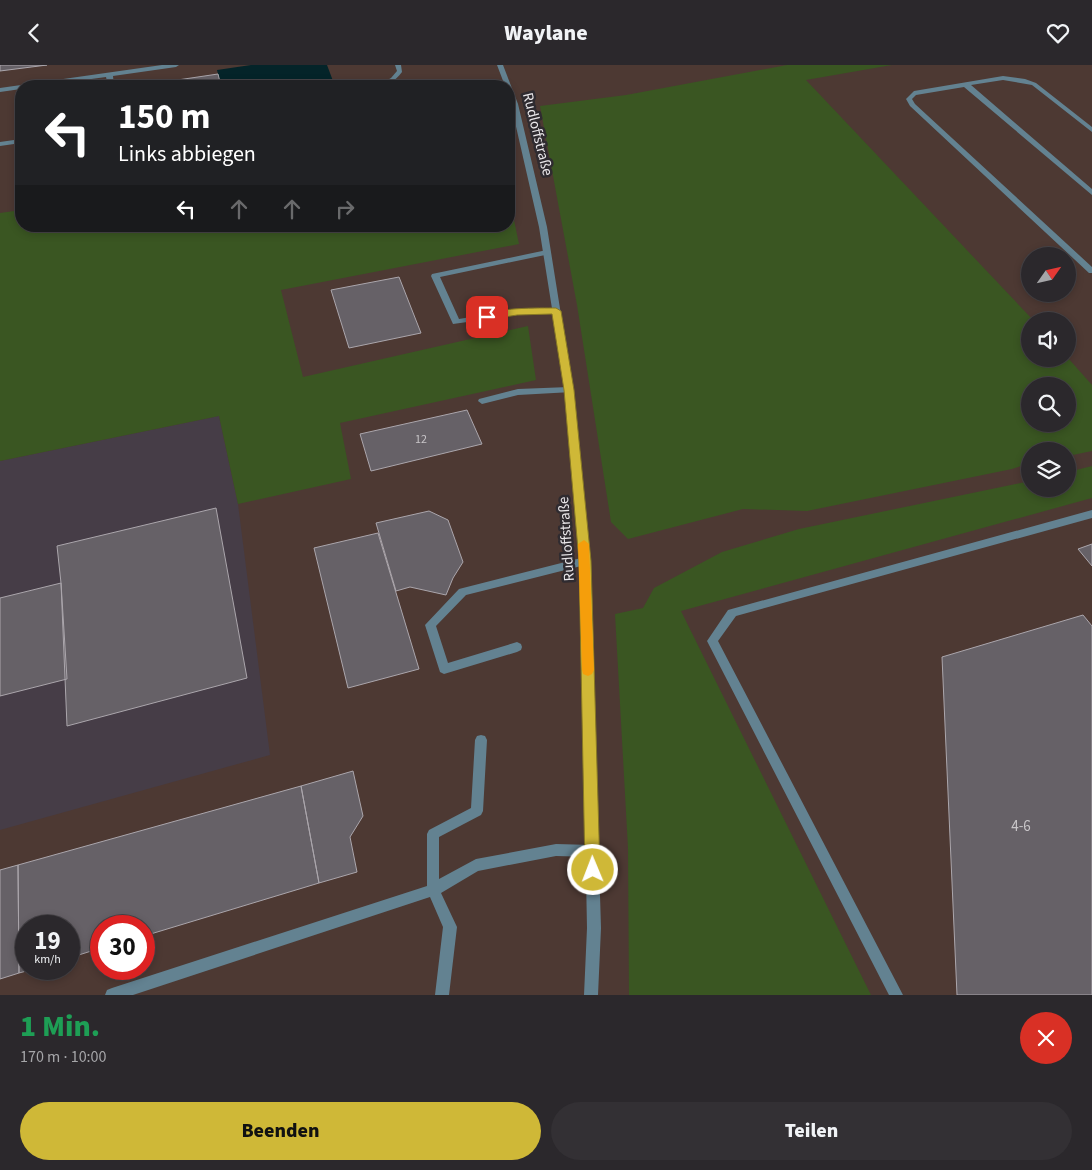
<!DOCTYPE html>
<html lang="de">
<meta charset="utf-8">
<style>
:root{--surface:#2b282c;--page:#333034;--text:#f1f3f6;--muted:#a6a6a9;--line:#474448;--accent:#cfb837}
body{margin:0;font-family:"Source Sans 3",sans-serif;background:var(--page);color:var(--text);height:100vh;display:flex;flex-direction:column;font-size:19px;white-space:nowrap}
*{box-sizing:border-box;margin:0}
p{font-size:16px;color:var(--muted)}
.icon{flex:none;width:28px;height:28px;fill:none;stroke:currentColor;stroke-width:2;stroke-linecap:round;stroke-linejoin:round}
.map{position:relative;height:930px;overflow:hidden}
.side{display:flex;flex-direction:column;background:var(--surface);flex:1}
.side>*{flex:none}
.hud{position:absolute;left:15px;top:15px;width:500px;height:152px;border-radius:20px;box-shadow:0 2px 8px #0003,0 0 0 1px var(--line);background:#202124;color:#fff;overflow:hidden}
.needle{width:32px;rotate:56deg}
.tools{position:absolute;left:1021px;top:182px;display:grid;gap:10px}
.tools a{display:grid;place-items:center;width:55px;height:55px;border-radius:50%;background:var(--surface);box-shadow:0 2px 8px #0003,0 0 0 1px var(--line);font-size:25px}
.speed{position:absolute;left:15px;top:850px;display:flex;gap:10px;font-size:25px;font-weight:700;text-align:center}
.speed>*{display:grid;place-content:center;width:65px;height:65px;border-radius:50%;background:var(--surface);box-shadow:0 2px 8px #0003,0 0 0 1px var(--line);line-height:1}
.speed small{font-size:12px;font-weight:400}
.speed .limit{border:8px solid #d22;background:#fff;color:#111}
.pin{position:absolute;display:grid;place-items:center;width:42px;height:42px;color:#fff;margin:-21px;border-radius:10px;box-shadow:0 2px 8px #0006}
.me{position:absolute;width:55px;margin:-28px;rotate:359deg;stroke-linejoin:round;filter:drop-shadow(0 0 4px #0008)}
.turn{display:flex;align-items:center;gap:18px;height:105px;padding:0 20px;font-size:22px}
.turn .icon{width:65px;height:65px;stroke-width:2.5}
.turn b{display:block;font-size:35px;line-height:42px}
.lanes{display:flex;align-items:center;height:48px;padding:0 20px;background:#0003;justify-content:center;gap:25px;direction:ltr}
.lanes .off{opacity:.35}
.round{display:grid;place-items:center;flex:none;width:52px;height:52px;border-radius:26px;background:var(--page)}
.summary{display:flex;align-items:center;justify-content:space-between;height:85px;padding:0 20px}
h1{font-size:30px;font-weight:800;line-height:38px;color:#1e9e55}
.action{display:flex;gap:10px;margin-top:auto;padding:10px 20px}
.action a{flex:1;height:58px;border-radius:30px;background:var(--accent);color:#111;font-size:20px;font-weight:800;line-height:58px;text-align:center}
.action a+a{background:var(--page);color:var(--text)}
header{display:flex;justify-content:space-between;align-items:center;height:65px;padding:0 20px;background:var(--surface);font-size:22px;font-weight:800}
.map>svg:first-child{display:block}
.commercial{fill:#4d3933;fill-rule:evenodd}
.built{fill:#463d47}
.green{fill:#3a5622;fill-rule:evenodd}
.water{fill:#042429}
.building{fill:#666167;stroke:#aba6ac}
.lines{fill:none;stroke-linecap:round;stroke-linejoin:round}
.lane{fill:#638291;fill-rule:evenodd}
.street{fill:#638291;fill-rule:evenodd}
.route{fill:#cfb837;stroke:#877824}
.slow{fill:#f59e0b}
.labels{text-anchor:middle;stroke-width:5;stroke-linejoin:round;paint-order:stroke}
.number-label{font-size:12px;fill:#c8c5c8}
.street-label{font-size:15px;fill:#e9e6e9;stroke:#2f2b30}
.near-number-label{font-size:15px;fill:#c8c5c8}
</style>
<header><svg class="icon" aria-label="back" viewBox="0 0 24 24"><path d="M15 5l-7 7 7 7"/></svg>Waylane<svg class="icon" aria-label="heart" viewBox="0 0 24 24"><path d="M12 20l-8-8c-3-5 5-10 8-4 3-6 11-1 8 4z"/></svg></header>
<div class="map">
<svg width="1092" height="930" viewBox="0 0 1092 930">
<rect width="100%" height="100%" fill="#39353a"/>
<path class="commercial" d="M 0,0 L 1092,0 L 1092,930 L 0,930 ZM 21,21 L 509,21 L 509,161 L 21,161 ZM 1030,191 L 1068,191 L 1068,229 L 1030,229 ZM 1030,256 L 1068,256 L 1068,294 L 1030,294 ZM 1030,321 L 1068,321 L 1068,359 L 1030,359 ZM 1030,386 L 1068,386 L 1068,424 L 1030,424 ZM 26,861 L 69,861 L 69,904 L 26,904 ZM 101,861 L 144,861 L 144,904 L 101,904 Z"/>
<path class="built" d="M 219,351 L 238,439 L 270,690 L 0,765 L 0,396 Z"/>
<path class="green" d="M 787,0 L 892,0 L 806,15 L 1034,256 L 1030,256 L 1030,294 L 1068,293 L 1092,320 L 1092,386 L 1068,391 L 1068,386 L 1030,386 L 1030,398 L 1012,404 L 807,446 L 743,444 L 628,474 L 611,457 L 577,240 L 540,41 L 626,30 ZM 1068,321 L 1068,359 L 1030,359 L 1030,321 Z
M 509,131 L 519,179 L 281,225 L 303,312 L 528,261 L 536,315 L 340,358 L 351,414 L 238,439 L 219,351 L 0,396 L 0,148 L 21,145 L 21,161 L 509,161 Z
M 1092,401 L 1092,433 L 681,546 L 871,930 L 629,930 L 628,783 L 615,549 L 643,543 L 654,523 L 722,487 L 799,464 L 1030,416 L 1030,424 L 1068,424 L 1068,407 Z"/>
<path class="water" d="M 251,0 L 327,0 L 333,16 L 300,21 L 221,21 L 217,5 Z"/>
<path class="building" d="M 0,0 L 47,0 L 0,6 Z
M 218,9 L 221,21 L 137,21 Z
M 399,212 L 421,268 L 349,283 L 331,225 Z
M 467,345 L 482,379 L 371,406 L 360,369 Z
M 216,443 L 247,613 L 67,661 L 61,518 L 57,481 Z
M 429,446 L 448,455 L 463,497 L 453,513 L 446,530 L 410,522 L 396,526 L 376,458 Z
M 378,468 L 419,604 L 348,623 L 314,483 Z
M 1092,479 L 1092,501 L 1078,484 Z
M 61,518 L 67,614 L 0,631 L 0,533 Z
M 1083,550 L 1092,561 L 1092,930 L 957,930 L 942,592 Z
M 353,706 L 363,751 L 350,772 L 357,807 L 319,818 L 301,721 Z
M 301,721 L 319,818 L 144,871 L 144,861 L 101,861 L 101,883 L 69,893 L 69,861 L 26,861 L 26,904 L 34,904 L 19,908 L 18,800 Z
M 18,800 L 19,908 L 0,914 L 0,805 Z"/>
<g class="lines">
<path class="lane" d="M 162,0 L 179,0 L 176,2 L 113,11 L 114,21 L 108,21 L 106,12 L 40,21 L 25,21 L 28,19 Z
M 395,0 L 401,0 L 402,7 C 395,16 388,21 377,21 L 391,13 L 397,6 Z
M 1003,11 L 1025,14 L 1036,18 L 1092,62 L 1092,67 L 1032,20 L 1003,15 L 971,20 L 1092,124 L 1092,130 L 964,22 L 916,30 L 912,34 L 915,39 L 1092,202 L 1092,208 L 1089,208 L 910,41 L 906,34 L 914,26 Z
M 21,20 L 24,21 L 21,21 L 21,24 L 0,27 L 0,23 Z
M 21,74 L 21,78 L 0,81 L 0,77 Z
M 547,185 L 550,185 L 550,189 L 440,212 L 459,254 L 517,244 L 557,243 L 561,246 L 560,248 L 517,250 L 453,259 L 431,211 L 432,209 Z
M 569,322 L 572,323 L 573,325 L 572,327 L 518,330 L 482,339 L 478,336 L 479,334 L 518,324 Z
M 1092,445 L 1092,453 L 736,551 L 718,576 L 903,930 L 889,930 L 707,576 L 728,545 Z
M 585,492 L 589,493 L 590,496 L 589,499 L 466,530 L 436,561 L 448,598 L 517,577 L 521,579 L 522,582 L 521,585 L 517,587 L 444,609 L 440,607 L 425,560 L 459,524 Z
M 481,670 L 485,671 L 487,675 L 483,746 L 481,750 L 439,772 L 439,814 L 476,794 L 556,779 L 592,780 L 596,782 L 598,786 L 596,790 L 592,792 L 556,791 L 478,806 L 441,828 L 457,862 L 449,930 L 435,930 L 443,862 L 430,832 L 133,930 L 105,930 L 107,925 L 112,923 L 427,821 L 427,769 L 429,765 L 471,743 L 475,675 L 477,671 Z"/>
<path class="street" d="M 497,0 L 503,0 L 518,39 L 547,162 L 573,325 L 590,496 L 601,863 L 598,930 L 584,930 L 587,863 L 580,496 L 565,325 L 539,162 L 509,31 L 509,21 L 505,21 Z"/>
</g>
<path class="route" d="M 556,243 L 561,246 L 574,325 L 591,496 L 600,805 L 598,810 L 593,812 L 588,810 L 585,805 L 579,496 L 564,325 L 552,249 L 517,250 L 487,255 L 482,252 C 492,242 541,243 556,243 Z"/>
<path class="slow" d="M 584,475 L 589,479 L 594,605 L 592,609 L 588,611 L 583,609 L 582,605 L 578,479 Z"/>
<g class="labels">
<g class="number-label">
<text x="421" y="378">12</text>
</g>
<g class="street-label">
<text transform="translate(538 69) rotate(76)" y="5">Rudloffstraße</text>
<text transform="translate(566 474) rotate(-94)" y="5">Rudloffstraße</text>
</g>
<g class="near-number-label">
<text x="1021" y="766">4-6</text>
</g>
</g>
</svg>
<div class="tools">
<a><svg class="needle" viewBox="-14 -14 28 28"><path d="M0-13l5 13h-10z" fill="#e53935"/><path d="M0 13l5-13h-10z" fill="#a6a6a9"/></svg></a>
<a><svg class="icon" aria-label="sound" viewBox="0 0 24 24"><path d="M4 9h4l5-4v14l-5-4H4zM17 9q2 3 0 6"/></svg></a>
<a><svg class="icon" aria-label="search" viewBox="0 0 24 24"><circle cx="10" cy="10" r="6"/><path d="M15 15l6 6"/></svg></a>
<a><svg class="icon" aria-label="layers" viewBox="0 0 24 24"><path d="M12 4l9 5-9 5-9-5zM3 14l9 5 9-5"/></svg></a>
</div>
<div class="speed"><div>19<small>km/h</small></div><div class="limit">30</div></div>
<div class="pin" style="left:487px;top:252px;background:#d93025"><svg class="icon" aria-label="arrive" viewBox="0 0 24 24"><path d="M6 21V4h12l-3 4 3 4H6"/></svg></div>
<svg class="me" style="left:593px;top:805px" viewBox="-20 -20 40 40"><circle r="17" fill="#cfb837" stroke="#fff" stroke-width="3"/><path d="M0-11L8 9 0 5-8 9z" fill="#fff"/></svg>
<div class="hud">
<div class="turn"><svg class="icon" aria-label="left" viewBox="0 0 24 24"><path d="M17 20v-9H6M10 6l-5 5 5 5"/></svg><div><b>150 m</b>Links abbiegen</div></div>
<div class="lanes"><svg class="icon" aria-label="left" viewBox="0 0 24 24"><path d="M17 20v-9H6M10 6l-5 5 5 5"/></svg><svg class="icon off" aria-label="ahead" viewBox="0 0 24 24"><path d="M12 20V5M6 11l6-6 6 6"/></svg><svg class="icon off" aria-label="ahead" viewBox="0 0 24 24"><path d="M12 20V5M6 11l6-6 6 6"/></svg><svg class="icon off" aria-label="right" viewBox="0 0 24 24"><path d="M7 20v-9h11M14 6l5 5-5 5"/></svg></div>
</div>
</div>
<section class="side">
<div class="summary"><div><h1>1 Min.</h1><p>170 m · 10:00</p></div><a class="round" style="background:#d93025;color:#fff"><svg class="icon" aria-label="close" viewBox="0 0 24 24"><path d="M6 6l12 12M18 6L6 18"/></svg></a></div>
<div class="action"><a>Beenden</a><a>Teilen</a></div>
</section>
